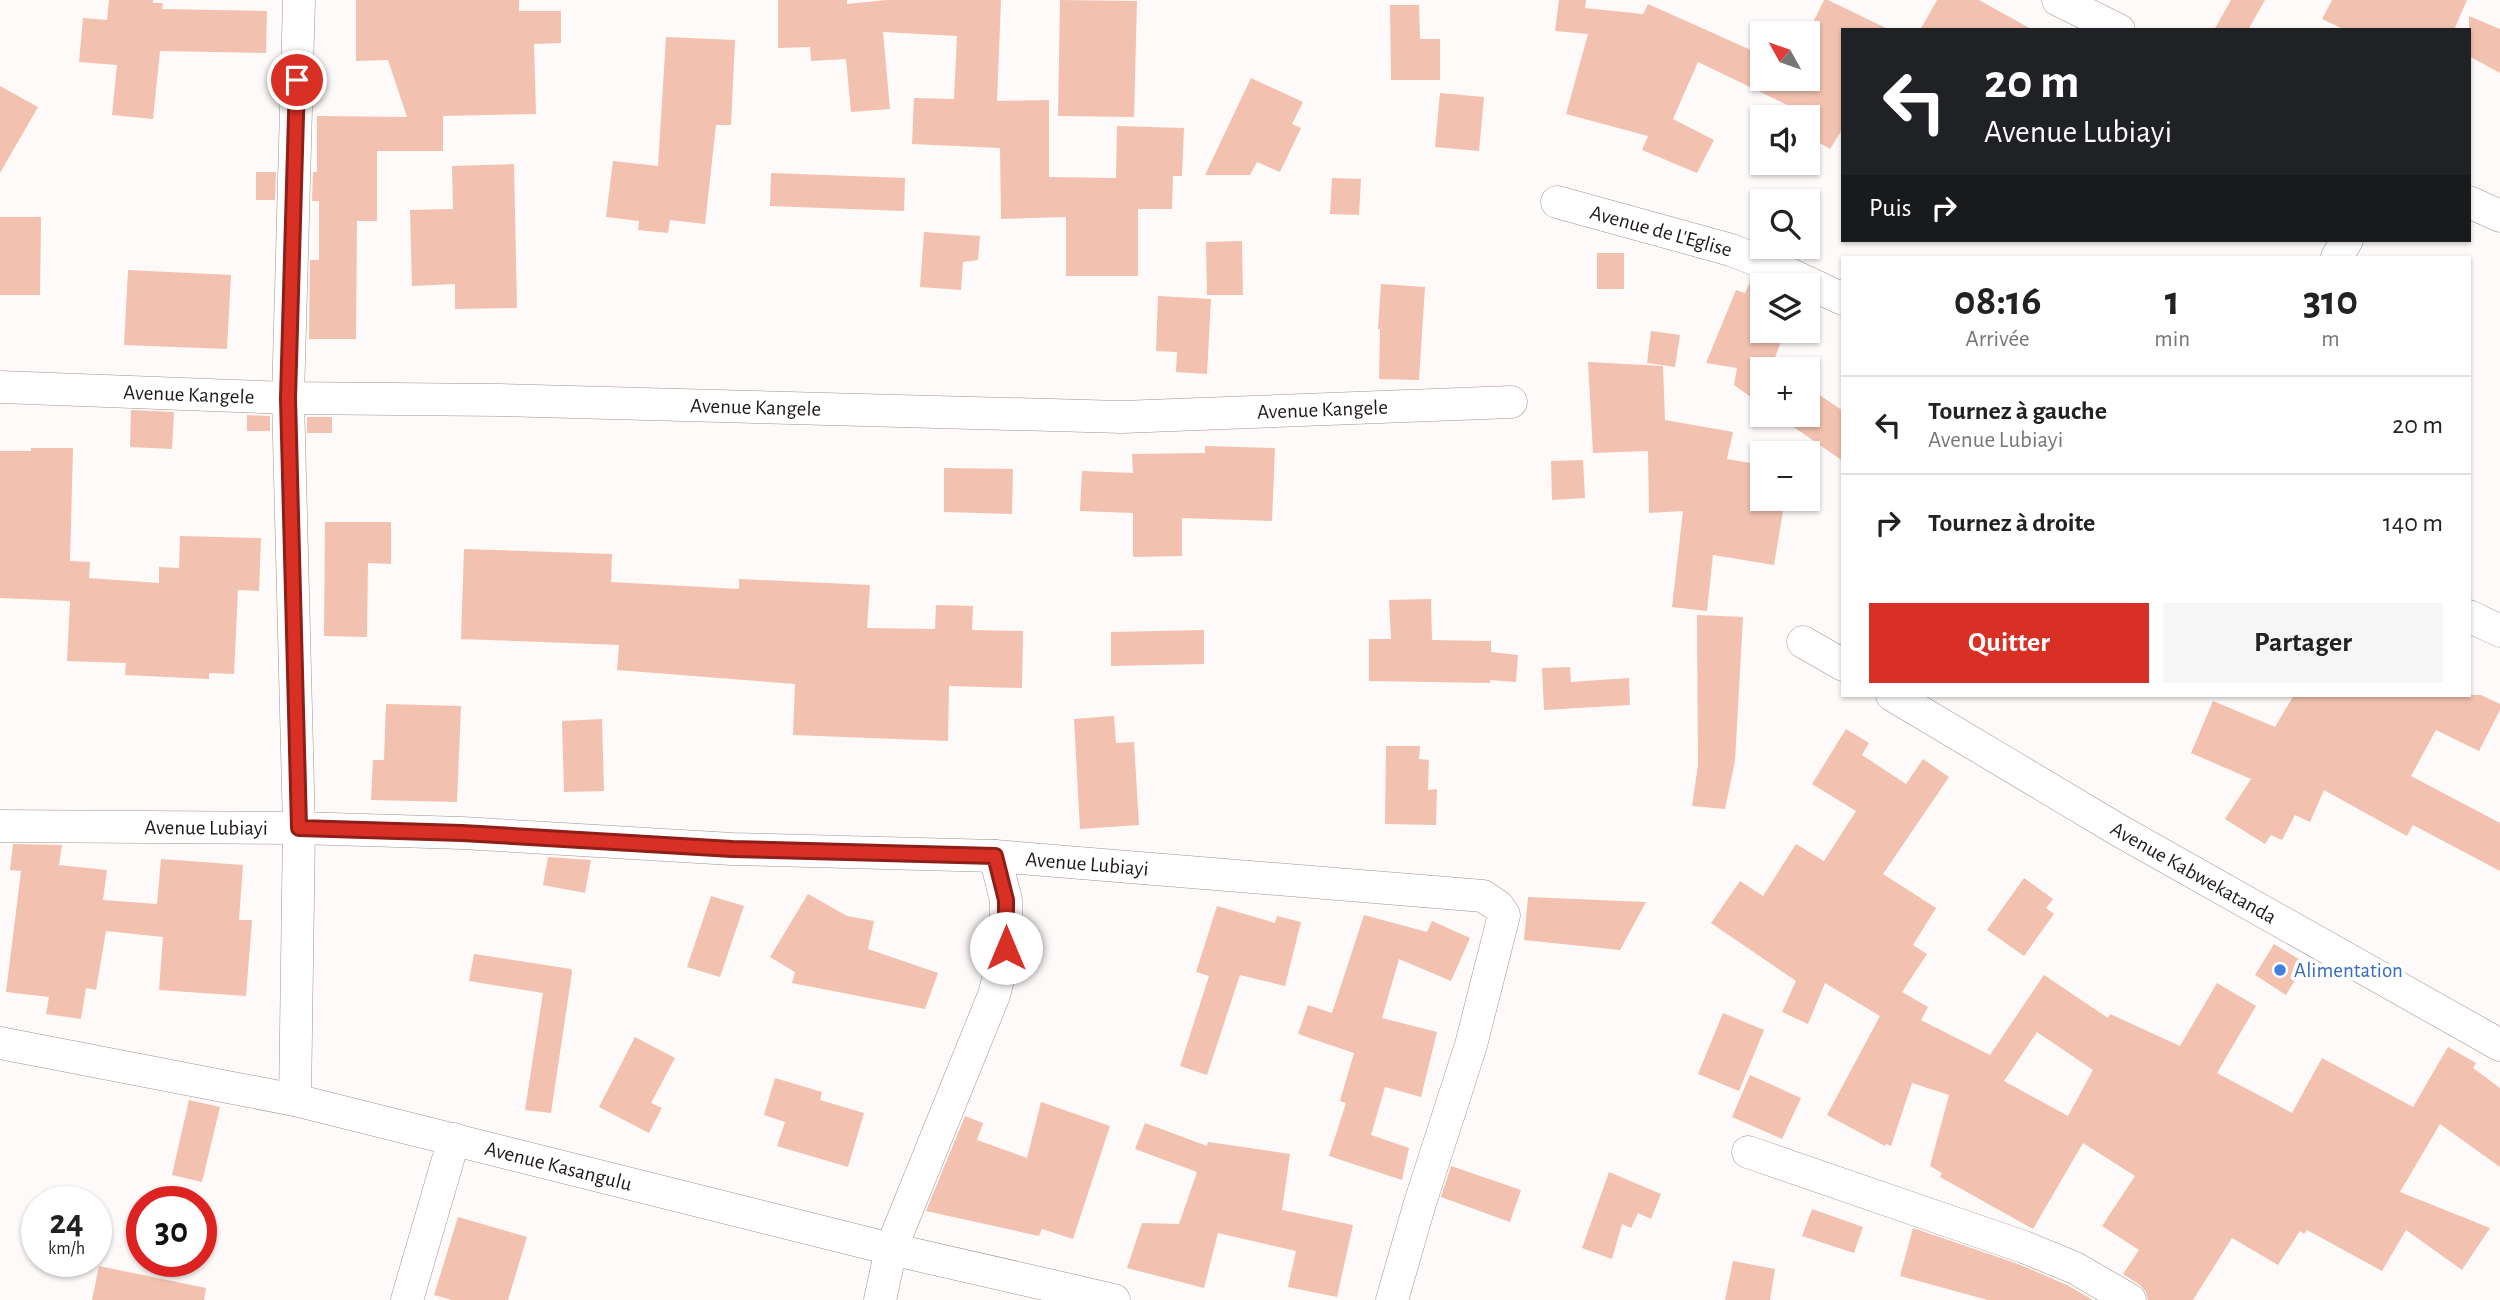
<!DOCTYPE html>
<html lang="fr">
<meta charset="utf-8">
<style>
:root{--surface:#fff;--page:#f6f6f6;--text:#222;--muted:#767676;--line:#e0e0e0;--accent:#d93025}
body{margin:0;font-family:"Alegreya Sans",sans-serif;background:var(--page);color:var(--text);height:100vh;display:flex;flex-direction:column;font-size:26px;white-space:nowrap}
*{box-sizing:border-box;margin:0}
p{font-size:23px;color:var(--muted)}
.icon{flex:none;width:38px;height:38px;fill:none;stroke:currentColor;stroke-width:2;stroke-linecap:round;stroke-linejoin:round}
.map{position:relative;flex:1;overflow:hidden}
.side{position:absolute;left:1841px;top:256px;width:630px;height:441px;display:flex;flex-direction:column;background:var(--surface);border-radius:0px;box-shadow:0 2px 5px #0004}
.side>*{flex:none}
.top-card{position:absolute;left:1841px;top:28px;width:630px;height:214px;border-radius:0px;box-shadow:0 2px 5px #0004;background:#202124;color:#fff;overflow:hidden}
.needle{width:46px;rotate:310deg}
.tools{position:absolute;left:1750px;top:21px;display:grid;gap:14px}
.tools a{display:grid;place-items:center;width:70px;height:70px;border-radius:0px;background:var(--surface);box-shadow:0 2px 5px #0004;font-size:35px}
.speed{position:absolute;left:21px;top:1186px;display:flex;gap:14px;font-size:35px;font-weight:700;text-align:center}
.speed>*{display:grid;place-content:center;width:91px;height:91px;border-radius:50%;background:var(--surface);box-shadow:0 2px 5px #0004;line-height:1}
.speed small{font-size:18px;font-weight:400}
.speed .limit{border:10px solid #d22;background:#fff;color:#111}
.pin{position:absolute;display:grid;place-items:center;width:60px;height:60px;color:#fff;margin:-30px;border:4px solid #fff;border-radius:50%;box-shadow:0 2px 7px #0007}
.me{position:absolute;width:77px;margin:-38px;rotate:0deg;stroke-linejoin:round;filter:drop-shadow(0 0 5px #0008)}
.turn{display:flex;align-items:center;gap:24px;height:147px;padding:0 28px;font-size:32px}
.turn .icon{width:91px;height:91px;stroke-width:2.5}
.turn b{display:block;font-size:49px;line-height:60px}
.then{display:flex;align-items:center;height:66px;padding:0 28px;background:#0003;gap:14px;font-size:26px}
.eta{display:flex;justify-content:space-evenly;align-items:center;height:119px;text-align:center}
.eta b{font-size:42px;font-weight:700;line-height:49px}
.primary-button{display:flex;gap:14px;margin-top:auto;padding:14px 28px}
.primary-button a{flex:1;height:80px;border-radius:0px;background:var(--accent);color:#fff;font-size:28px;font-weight:700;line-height:80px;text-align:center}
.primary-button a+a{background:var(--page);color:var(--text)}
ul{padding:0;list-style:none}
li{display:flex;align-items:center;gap:21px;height:98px;padding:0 28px;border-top:2px solid var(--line)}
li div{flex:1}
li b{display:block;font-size:26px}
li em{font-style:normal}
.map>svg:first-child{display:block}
.building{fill:#f2c1af;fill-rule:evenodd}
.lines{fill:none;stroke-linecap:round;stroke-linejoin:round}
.street-casing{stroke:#a1938e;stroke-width:33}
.street{stroke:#fff;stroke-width:32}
.route-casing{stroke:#8d1f18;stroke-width:18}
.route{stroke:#d93025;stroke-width:12}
.shop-dot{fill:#3f7fe0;stroke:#fff;stroke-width:2.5}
.labels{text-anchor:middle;stroke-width:7;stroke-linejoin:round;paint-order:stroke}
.street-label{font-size:21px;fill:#1f1a18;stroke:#fff}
.shop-label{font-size:21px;fill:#366cbe;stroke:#fff;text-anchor:start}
</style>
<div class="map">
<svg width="2500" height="1300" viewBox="0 0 2500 1300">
<rect width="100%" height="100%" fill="#fdfaf9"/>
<path class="building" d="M 109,0 L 153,0 L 153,3 L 163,3 L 162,9 L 267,11 L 266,53 L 160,51 L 153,119 L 112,115 L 117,65 L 79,62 L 83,18 L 107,20 Z
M 356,0 L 519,0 L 519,11 L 561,11 L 561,43 L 534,44 L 536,114 L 443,116 L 443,151 L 377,151 L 377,221 L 357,221 L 356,339 L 309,339 L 310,260 L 319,260 L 319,201 L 312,201 L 313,172 L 317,172 L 317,116 L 407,117 L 388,60 L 356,61 Z
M 778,0 L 847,0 L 847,4 L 887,0 L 1001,0 L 997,101 L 1049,100 L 1049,177 L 1116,178 L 1117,126 L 1184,128 L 1182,176 L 1173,176 L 1172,209 L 1138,209 L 1138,276 L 1066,276 L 1066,217 L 1001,219 L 1000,148 L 912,144 L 914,98 L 954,99 L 957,36 L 883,32 L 890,109 L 851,112 L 846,59 L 811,61 L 810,47 L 778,48 Z
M 1060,0 L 1137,1 L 1134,117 L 1058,116 Z
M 1559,0 L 1586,0 L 1585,8 L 1643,14 L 1648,4 L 1762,55 L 1762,79 L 1808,79 L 1808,33 L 1824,0 L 1828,0 L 1890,30 L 1843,30 L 1843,128 L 1830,149 L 1808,136 L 1808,115 L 1698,62 L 1673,119 L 1714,140 L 1697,173 L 1642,150 L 1648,136 L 1566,114 L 1588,34 L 1555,31 Z
M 1937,0 L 1979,0 L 2033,30 L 1920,30 Z
M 2231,0 L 2265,0 L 2248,30 L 2214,30 Z
M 2332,0 L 2467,0 L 2454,30 L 2345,30 L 2322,19 Z
M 1390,5 L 1419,5 L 1420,39 L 1440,39 L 1440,80 L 1391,80 Z
M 2469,16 L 2500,29 L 2500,73 L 2469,56 Z
M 666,37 L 735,40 L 731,125 L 716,125 L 705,224 L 670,220 L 668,233 L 638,230 L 639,221 L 606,217 L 613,161 L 658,166 Z
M 1251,78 L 1303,102 L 1292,124 L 1301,128 L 1280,172 L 1257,162 L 1250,175 L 1205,175 Z
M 0,86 L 38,107 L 0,173 Z
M 1440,93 L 1484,97 L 1479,151 L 1435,147 Z
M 514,164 L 517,308 L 455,309 L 455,284 L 412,286 L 410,210 L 453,209 L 452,166 Z
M 256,172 L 276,172 L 275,200 L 256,200 Z
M 771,173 L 905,178 L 904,211 L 770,206 Z
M 1332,178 L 1361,179 L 1359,215 L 1330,214 Z
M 0,217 L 41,217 L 40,295 L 0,295 Z
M 924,232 L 980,236 L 978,260 L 963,262 L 961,290 L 920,287 Z
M 1242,241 L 1243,295 L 1207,295 L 1206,242 Z
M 1597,253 L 1624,253 L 1624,289 L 1597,289 Z
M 128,270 L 231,275 L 227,349 L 124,345 Z
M 1752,278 L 1770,285 L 1762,285 L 1762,331 L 1785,331 L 1773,363 L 1782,369 L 1762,369 L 1762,405 L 1734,385 L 1737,368 L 1706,363 L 1736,290 L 1745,293 Z
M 1381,284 L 1425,287 L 1419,380 L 1379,379 L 1380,329 L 1378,329 Z
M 1158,296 L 1211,299 L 1207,374 L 1176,372 L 1177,352 L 1156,351 Z
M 1651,331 L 1680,335 L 1675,367 L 1647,363 Z
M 1588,362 L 1663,366 L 1665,420 L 1733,432 L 1727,459 L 1762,465 L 1762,499 L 1785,499 L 1774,565 L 1713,555 L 1707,611 L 1672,607 L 1683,511 L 1649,513 L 1648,451 L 1593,453 Z
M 1808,387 L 1843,411 L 1843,461 L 1776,415 L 1808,415 Z
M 131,410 L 174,412 L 172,449 L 130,447 Z
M 247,415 L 270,416 L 270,431 L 247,431 Z
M 307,417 L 332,417 L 332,433 L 307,433 Z
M 1205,446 L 1275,448 L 1272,521 L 1182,518 L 1182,556 L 1133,557 L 1133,513 L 1080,511 L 1082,471 L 1133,473 L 1132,454 L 1205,453 Z
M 31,448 L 73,448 L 70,561 L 90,562 L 89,578 L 159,583 L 159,567 L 179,568 L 180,536 L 261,538 L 259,591 L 238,590 L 234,674 L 209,673 L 209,679 L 125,675 L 126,663 L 67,661 L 70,601 L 0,598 L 0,451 L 31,451 Z
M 1583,460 L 1585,498 L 1552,500 L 1551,461 Z
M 944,468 L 1013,469 L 1012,514 L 944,512 Z
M 325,522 L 391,522 L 391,564 L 368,563 L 367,637 L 324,636 Z
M 464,549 L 612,554 L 611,582 L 739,589 L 739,579 L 870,585 L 867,628 L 935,629 L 936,605 L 973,606 L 972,630 L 1023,631 L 1022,688 L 949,686 L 948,741 L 793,735 L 795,684 L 617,670 L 619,645 L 461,639 Z
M 1431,599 L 1432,640 L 1491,641 L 1491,652 L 1518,655 L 1516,682 L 1490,680 L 1490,683 L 1369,681 L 1369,639 L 1391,639 L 1389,600 Z
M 1697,615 L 1743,617 L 1735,761 L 1725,809 L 1692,806 L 1698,765 Z
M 1204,630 L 1204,664 L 1111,666 L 1111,632 Z
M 1570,667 L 1571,682 L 1629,678 L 1630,705 L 1544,710 L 1542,668 Z
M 2294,695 L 2481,695 L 2500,704 L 2500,710 L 2479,751 L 2436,730 L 2411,776 L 2500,823 L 2500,871 L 2413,825 L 2407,836 L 2324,790 L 2310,822 L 2295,815 L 2282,840 L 2271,835 L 2265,844 L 2225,819 L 2251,779 L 2191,753 L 2213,701 L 2275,727 Z
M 386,704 L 461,706 L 457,802 L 371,800 L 373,760 L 384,760 Z
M 1114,716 L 1116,743 L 1134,742 L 1139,825 L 1080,829 L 1074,719 Z
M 602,719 L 604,791 L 564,792 L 562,721 Z
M 1846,729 L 1869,743 L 1862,755 L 1906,784 L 1923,759 L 1949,777 L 1883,874 L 1936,908 L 1913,945 L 1927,954 L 1902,992 L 1928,1007 L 1921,1020 L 1990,1055 L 2044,975 L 2108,1018 L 2110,1014 L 2180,1046 L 2217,983 L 2256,1006 L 2217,1073 L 2292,1113 L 2322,1058 L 2413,1107 L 2448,1047 L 2476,1063 L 2473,1068 L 2500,1088 L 2500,1167 L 2440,1124 L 2400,1192 L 2490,1228 L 2462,1270 L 2406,1230 L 2382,1271 L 2307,1230 L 2304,1234 L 2300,1231 L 2278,1265 L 2232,1238 L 2193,1300 L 2148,1300 L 2146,1292 L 2140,1285 L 2123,1274 L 2139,1250 L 2102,1226 L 2135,1176 L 2083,1143 L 2033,1229 L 1940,1177 L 1942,1173 L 1930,1166 L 1949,1095 L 1912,1083 L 1891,1146 L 1886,1144 L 1885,1146 L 1827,1115 L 1880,1016 L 1825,983 L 1808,1024 L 1782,1012 L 1796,981 L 1711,923 L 1740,881 L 1763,896 L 1796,844 L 1824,861 L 1856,811 L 1812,784 ZM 2037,1032 L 2093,1070 L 2068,1116 L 2004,1081 Z
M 1386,746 L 1420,746 L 1419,759 L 1429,760 L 1428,790 L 1437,789 L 1436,825 L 1385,824 Z
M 13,844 L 62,845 L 59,865 L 107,870 L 103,900 L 157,904 L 161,859 L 243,865 L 239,920 L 252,920 L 246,996 L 159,990 L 163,937 L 106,931 L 96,990 L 86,988 L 81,1019 L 46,1014 L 49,997 L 6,992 L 21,871 L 10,870 Z
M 548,857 L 591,860 L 585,893 L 543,885 Z
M 2024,878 L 2053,899 L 2046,908 L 2054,914 L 2024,956 L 1987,930 Z
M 808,894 L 847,916 L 874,921 L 868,949 L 938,973 L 925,1009 L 792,983 L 795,972 L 770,957 Z
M 711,896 L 744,906 L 720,977 L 687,967 Z
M 1528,897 L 1646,902 L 1620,950 L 1524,940 Z
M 1217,906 L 1275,923 L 1277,916 L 1301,922 L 1285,986 L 1240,975 L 1207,1075 L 1180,1066 L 1209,976 L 1196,972 Z
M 1364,915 L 1427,932 L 1432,921 L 1470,938 L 1451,981 L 1399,959 L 1382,1018 L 1437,1032 L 1421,1097 L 1385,1087 L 1371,1135 L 1409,1148 L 1402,1180 L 1329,1156 L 1346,1103 L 1340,1101 L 1354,1053 L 1298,1034 L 1308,1005 L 1332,1013 Z
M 2274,944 L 2305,963 L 2286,995 L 2255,975 Z
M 474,954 L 571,969 L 572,972 L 551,1113 L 525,1110 L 543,993 L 469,981 Z
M 1723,1013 L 1764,1030 L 1739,1091 L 1698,1074 Z
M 635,1037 L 675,1058 L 651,1103 L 662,1108 L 649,1133 L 599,1107 Z
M 1750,1075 L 1801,1098 L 1782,1139 L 1732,1117 Z
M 775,1078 L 822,1092 L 820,1100 L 864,1113 L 848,1167 L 777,1146 L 785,1122 L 764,1115 Z
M 189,1100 L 220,1107 L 202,1182 L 172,1175 Z
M 1041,1102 L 1110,1126 L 1073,1239 L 1042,1229 L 1039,1236 L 926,1211 L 965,1116 L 983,1123 L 977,1140 L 1027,1158 Z
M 1145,1123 L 1207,1146 L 1208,1142 L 1290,1154 L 1282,1210 L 1353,1225 L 1337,1297 L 1288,1287 L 1296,1251 L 1218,1233 L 1204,1288 L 1127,1268 L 1142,1223 L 1179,1224 L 1197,1172 L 1135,1149 Z
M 1451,1166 L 1521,1190 L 1510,1222 L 1441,1197 Z
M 1609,1172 L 1661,1194 L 1651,1219 L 1638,1213 L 1631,1228 L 1622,1224 L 1612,1259 L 1582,1248 Z
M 1812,1209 L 1863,1227 L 1854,1253 L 1802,1236 Z
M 458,1217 L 527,1237 L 508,1300 L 452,1300 L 434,1295 Z
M 1913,1228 L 2018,1264 L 2067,1285 L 2093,1300 L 1988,1300 L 1900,1276 Z
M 1733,1261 L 1775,1269 L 1770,1300 L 1725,1300 Z
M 99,1266 L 206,1288 L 204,1300 L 92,1300 Z"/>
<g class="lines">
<g class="street-casing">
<g id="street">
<path d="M 2058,0 L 2119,30"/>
<path id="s1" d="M 1557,202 L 1731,250 L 1772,266 L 1843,299"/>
<path d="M 2469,202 L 2500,216"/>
<path d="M 2337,257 L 2347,240"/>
<path id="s2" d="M 0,387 L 288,398 L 498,400 L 1122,417 L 1511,402"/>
<path d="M 2469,616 L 2500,631"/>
<path d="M 1803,642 L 1843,665"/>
<path id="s3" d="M 1892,695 L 2120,831 L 2500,1045"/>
<path id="s4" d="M 0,826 L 299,828 L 462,833 L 732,849 L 995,856 L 1483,896 L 1498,906 L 1504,915 L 1471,1045 L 1420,1203 L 1392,1300"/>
<path id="s5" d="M 0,1043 L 295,1100 L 891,1249 L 1114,1300"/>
<path d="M 295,1100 L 299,828 L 288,398 L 299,0"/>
<path d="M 1748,1152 L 2024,1247 L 2075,1268 L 2130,1300"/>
<path d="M 407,1300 L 454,1139"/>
<path d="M 880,1300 L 891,1249 L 994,995 L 1006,948 L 1006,900 L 995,856"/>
</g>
</g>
<use href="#street" class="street"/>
</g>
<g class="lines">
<g class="route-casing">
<path id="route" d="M 297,80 L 288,398 L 299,828 L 462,833 L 732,849 L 995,856 L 1006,900 L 1006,948"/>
</g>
<use href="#route" class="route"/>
</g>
<circle class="shop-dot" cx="2280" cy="970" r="7"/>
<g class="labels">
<g class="street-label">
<text dy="7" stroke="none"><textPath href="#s1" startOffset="108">Avenue de L'Eglise</textPath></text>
<text dy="7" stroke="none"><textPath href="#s2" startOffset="189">Avenue Kangele</textPath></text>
<text dy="7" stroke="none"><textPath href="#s2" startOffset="756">Avenue Kangele</textPath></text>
<text dy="7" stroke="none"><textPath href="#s2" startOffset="1323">Avenue Kangele</textPath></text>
<text dy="7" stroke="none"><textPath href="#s4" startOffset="206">Avenue Lubiayi</textPath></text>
<text dy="7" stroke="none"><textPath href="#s4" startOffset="1088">Avenue Lubiayi</textPath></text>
<text dy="7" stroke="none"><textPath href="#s3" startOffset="350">Avenue Kabwekatanda</textPath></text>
<text dy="7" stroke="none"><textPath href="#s5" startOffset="572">Avenue Kasangulu</textPath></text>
</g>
<g class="shop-label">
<text x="2294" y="977">Alimentation</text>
</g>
</g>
</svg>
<div class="tools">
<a><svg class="needle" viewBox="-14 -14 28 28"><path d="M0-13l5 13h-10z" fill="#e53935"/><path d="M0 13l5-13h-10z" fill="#767676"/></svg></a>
<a><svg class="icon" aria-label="sound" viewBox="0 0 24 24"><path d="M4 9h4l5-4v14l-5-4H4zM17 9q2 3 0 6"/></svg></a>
<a><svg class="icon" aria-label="search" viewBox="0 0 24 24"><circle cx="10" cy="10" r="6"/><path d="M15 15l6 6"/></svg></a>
<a><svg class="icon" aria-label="layers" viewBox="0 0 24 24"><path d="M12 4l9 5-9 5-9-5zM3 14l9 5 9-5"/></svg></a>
<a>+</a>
<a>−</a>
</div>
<div class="speed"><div>24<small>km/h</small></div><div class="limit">30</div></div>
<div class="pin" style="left:297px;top:80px;background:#d93025"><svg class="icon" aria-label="arrive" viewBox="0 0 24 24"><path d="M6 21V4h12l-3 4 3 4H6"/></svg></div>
<svg class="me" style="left:1006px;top:948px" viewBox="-20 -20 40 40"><circle r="19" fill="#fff"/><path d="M0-13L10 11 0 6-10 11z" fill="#d93025"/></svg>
<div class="top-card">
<div class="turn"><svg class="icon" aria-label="left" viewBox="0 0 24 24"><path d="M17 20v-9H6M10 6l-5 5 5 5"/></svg><div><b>20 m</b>Avenue Lubiayi</div></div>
<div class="then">Puis<svg class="icon" aria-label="right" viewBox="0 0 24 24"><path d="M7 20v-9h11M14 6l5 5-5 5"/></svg></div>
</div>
<section class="side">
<div class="eta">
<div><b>08:16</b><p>Arrivée</p></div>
<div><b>1</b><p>min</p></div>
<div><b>310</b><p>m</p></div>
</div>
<ul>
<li><svg class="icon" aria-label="left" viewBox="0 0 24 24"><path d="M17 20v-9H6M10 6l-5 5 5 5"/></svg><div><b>Tournez à gauche</b><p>Avenue Lubiayi</p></div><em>20 m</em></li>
<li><svg class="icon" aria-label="right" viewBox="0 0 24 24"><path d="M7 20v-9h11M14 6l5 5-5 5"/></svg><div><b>Tournez à droite</b></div><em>140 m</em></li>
</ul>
<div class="primary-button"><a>Quitter</a><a>Partager</a></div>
</section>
</div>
